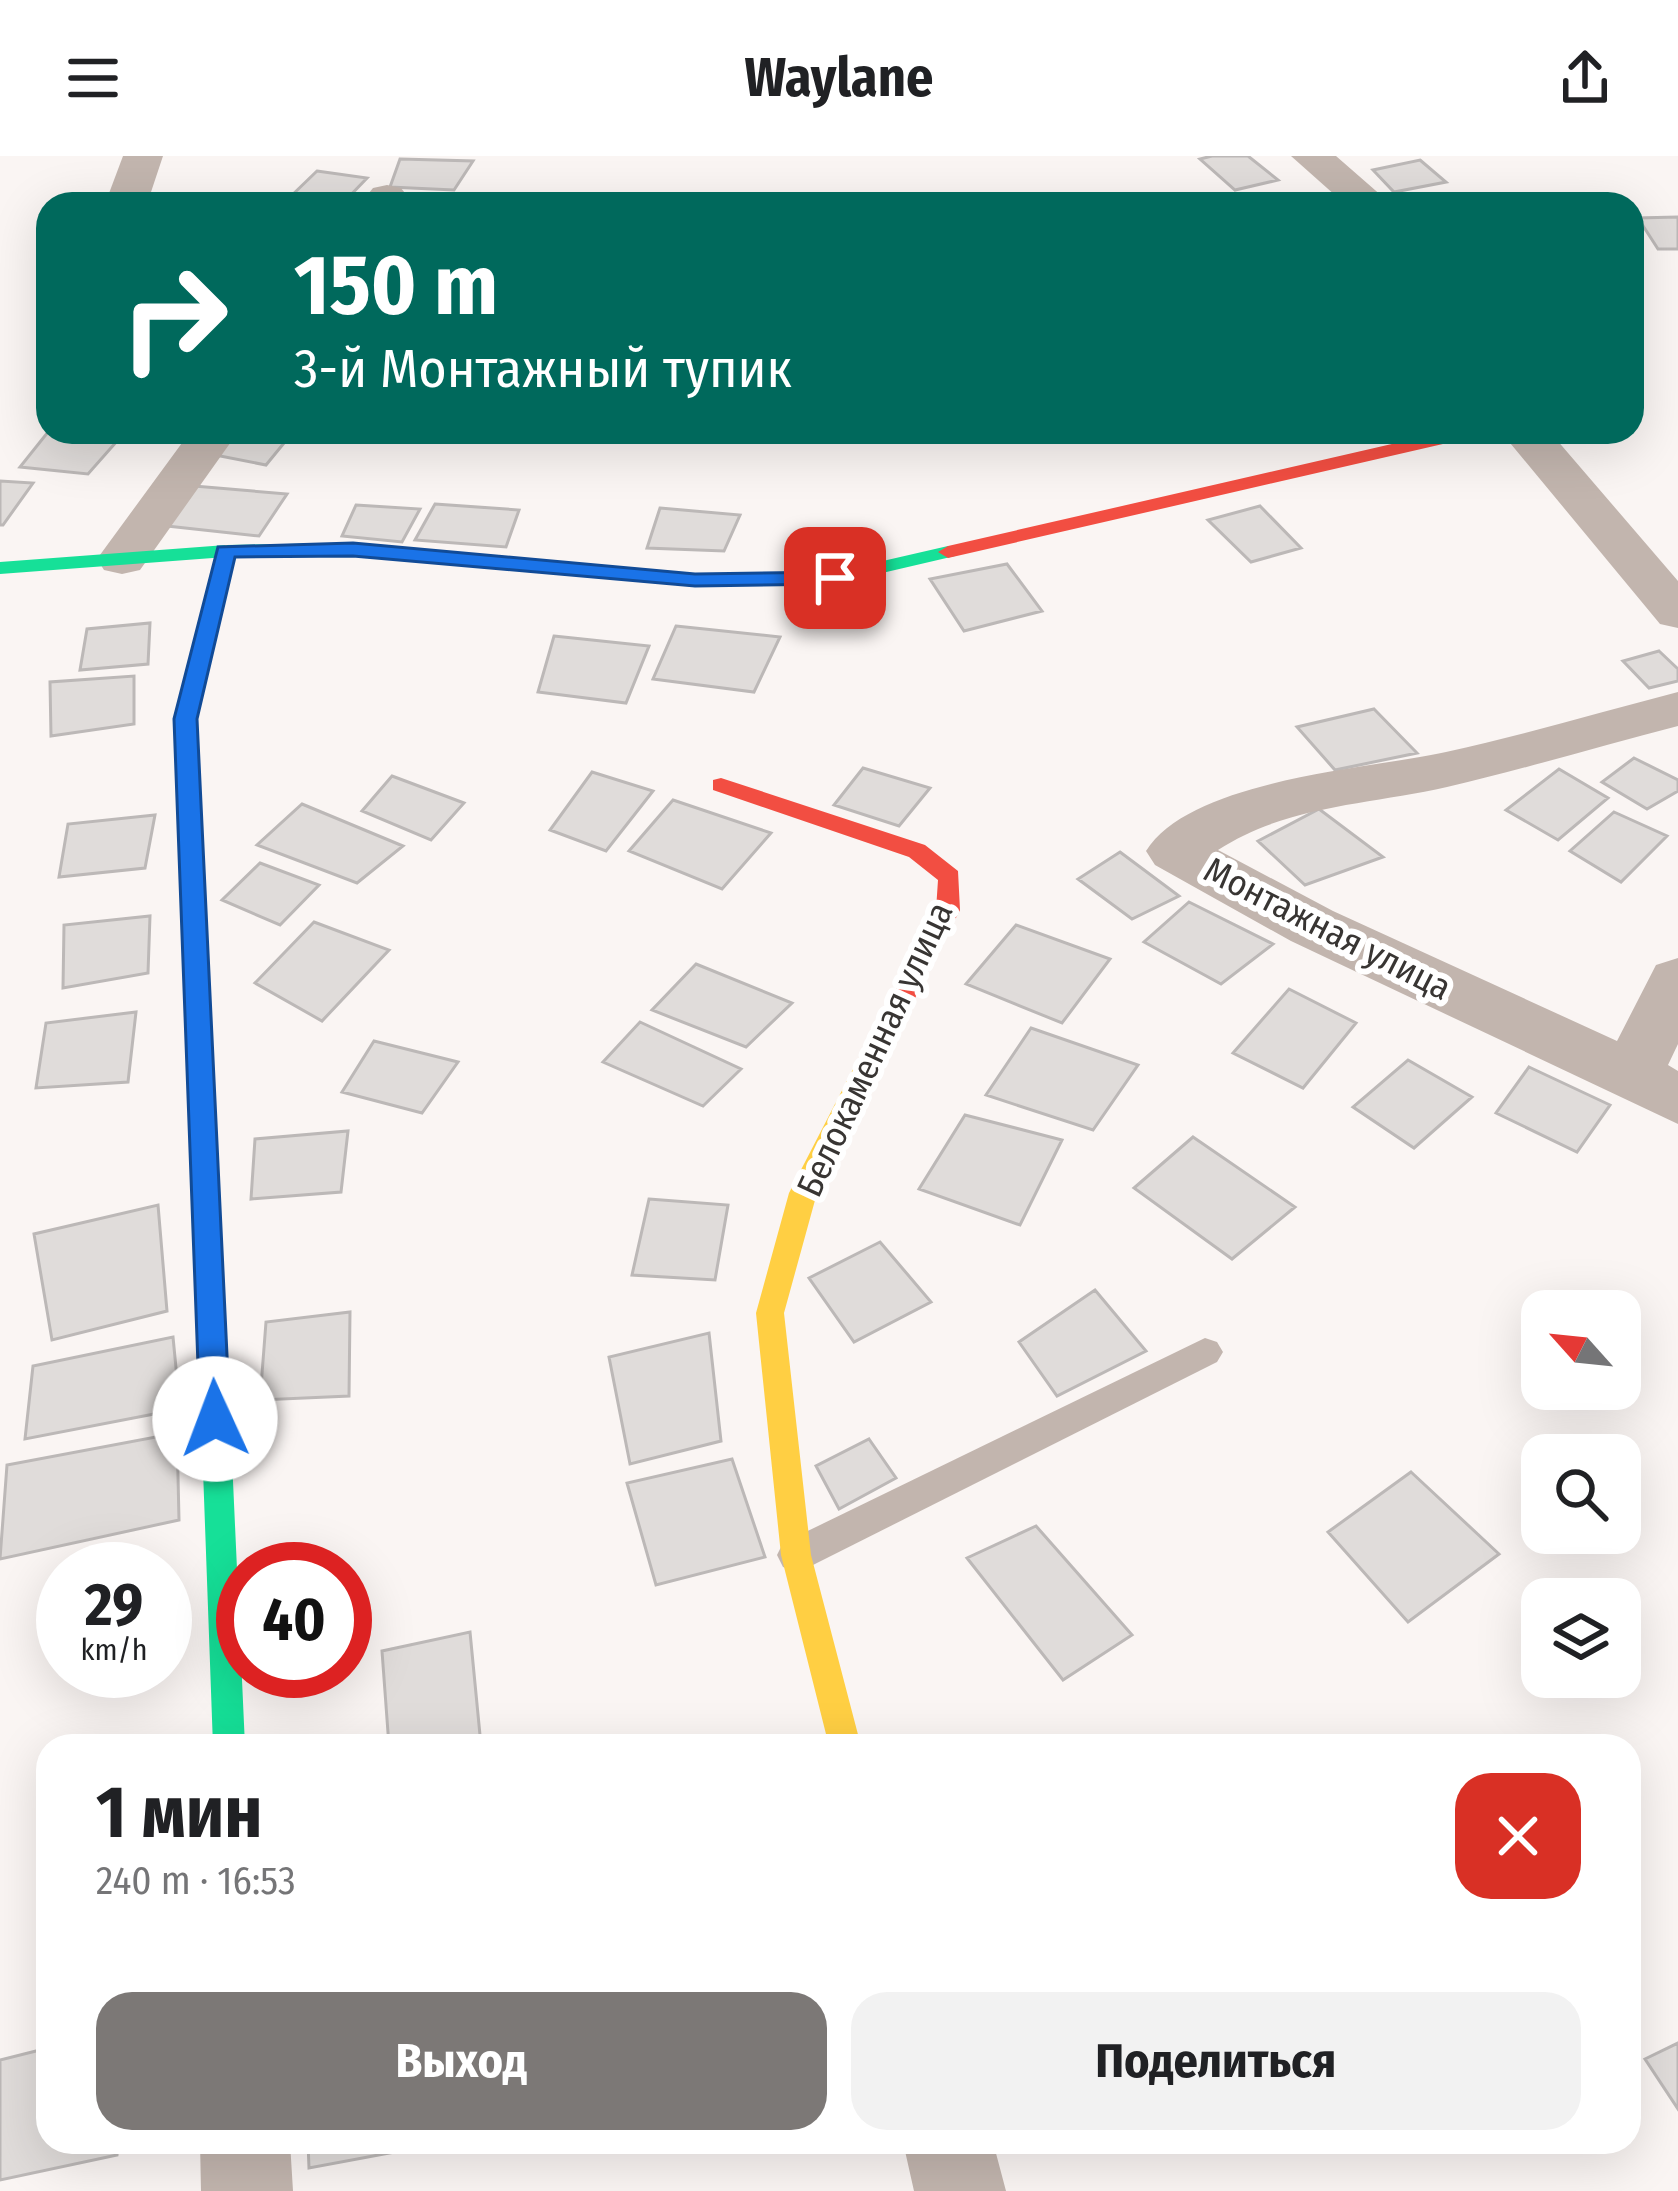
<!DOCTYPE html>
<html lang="ru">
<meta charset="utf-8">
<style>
:root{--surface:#fff;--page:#f2f2f2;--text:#202124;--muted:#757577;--accent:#7c7876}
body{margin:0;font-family:"Fira Sans Condensed",sans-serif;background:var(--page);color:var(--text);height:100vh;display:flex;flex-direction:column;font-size:45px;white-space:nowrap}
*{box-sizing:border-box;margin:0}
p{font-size:39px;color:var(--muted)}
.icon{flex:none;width:66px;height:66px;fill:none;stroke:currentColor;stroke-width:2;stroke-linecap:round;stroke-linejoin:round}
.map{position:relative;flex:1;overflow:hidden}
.panel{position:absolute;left:36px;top:1578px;width:1605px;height:420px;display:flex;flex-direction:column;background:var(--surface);border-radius:36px;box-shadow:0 12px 48px #0002}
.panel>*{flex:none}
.guide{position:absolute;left:36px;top:36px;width:1608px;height:252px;border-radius:36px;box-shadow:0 12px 48px #0002;background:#00695c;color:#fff;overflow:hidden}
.needle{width:78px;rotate:297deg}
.fabs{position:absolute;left:1521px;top:1134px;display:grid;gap:24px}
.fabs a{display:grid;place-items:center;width:120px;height:120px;border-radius:24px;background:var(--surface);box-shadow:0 12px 48px #0002;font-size:60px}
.speed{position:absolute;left:36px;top:1386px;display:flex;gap:24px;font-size:60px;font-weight:700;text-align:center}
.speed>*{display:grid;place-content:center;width:156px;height:156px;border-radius:50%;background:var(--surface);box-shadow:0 12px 48px #0002;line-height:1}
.speed small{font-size:30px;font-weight:400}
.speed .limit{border:18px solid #d22;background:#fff;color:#111}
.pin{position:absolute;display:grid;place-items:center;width:102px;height:102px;color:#fff;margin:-51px;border-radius:24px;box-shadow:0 6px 18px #0006}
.me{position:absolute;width:132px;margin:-66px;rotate:358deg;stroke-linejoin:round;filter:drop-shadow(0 0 9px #0008)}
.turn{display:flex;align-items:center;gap:42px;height:252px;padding:0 60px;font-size:54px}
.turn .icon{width:156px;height:156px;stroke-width:2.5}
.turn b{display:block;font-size:84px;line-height:102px}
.round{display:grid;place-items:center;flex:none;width:126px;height:126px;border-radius:36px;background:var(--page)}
.head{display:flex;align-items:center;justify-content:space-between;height:204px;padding:0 60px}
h1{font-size:72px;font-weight:700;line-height:90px}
.action{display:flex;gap:24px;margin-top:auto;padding:24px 60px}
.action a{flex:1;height:138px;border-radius:36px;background:var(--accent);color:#fff;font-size:48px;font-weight:700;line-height:138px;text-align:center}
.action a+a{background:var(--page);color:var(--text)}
header{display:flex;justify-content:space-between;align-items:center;height:156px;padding:0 60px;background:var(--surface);font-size:54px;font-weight:700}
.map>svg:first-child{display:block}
.building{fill:#e0dcda;stroke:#bcb8b7;stroke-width:3}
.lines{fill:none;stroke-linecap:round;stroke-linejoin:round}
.lane{fill:#c2b5ae;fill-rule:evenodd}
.street{fill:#c2b5ae;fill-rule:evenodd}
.fast{fill:#16e098;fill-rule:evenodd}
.slow{fill:#ffcf43;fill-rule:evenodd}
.jam{fill:#f24e42;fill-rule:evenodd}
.route{fill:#1a73e8;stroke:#114b97;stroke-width:3}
.labels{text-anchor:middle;stroke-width:12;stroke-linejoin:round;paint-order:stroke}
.street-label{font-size:36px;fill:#383533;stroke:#fff}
</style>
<header><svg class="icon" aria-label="menu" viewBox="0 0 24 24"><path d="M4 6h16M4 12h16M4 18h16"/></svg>Waylane<svg class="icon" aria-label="share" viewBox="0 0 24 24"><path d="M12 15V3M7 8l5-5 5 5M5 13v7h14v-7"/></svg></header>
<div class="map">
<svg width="1678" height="2035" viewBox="0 0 1678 2035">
<rect width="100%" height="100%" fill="#faf5f3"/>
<path class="building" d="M 1212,0 L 1248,0 L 1278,24 L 1235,34 L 1200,3 Z
M 400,3 L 473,5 L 454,34 L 390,31 Z
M 1420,4 L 1446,26 L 1394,36 L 1373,14 Z
M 317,15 L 367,22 L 342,48 L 289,42 Z
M 1678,61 L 1678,93 L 1658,93 L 1638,62 Z
M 48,276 L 125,276 L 88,318 L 20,311 Z
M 232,276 L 293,276 L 266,309 L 215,299 Z
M 737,276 L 794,276 L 791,286 L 736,282 Z
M 0,325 L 33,327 L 3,369 L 0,369 Z
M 194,330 L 287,338 L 259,380 L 167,370 Z
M 435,348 L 519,354 L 506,391 L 415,384 Z
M 356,349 L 420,353 L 402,386 L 342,380 Z
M 1260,350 L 1301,392 L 1251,406 L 1208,364 Z
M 660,352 L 740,359 L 724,395 L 647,392 Z
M 1007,408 L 1042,455 L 964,475 L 930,423 Z
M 150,467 L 148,508 L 80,514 L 87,473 Z
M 676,470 L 780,481 L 754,536 L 653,523 Z
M 554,480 L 649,490 L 626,547 L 538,536 Z
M 1659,495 L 1678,513 L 1678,525 L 1649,532 L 1623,505 Z
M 134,520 L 134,568 L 51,580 L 50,526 Z
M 1374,553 L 1417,597 L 1335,614 L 1297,571 Z
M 1634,602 L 1678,624 L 1678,635 L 1647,653 L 1602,626 Z
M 863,612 L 930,632 L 899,670 L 834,649 Z
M 1559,613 L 1608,642 L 1558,684 L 1506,654 Z
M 592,616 L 653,635 L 606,695 L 550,674 Z
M 392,620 L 464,647 L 431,684 L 362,655 Z
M 673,644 L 771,677 L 722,733 L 629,695 Z
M 302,648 L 403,690 L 357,727 L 257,689 Z
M 1319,653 L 1383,701 L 1305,729 L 1258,685 Z
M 1614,656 L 1667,680 L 1621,726 L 1570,695 Z
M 155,659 L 145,712 L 59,721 L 68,668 Z
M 1120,696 L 1179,740 L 1132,763 L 1078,723 Z
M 260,707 L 319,729 L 280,769 L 222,744 Z
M 1189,746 L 1273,788 L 1221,828 L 1144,786 Z
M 150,760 L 148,817 L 63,832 L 64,769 Z
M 314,766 L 389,794 L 322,865 L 255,827 Z
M 1016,769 L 1110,803 L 1062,867 L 966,828 Z
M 696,808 L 792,847 L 746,891 L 652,854 Z
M 1289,833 L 1356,867 L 1303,932 L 1233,897 Z
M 136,856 L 128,926 L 36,932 L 46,867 Z
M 640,866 L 741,913 L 703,950 L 603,906 Z
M 1031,872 L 1138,909 L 1093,974 L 986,939 Z
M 374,885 L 458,906 L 422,957 L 342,936 Z
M 1408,904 L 1472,941 L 1414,992 L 1353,951 Z
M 1529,911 L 1610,949 L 1577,996 L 1496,957 Z
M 965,959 L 1062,984 L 1020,1069 L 919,1033 Z
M 348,975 L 341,1036 L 251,1043 L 255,983 Z
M 1193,981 L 1295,1051 L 1232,1103 L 1134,1032 Z
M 649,1043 L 728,1049 L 715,1124 L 632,1119 Z
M 158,1049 L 167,1155 L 52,1184 L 34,1078 Z
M 880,1086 L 931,1146 L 854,1186 L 809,1122 Z
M 1095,1134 L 1146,1195 L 1057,1240 L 1019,1186 Z
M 350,1156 L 349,1240 L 260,1244 L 266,1166 Z
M 709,1177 L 721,1285 L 630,1308 L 609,1201 Z
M 173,1181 L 180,1253 L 25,1283 L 33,1210 Z
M 177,1277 L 179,1364 L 0,1403 L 7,1309 Z
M 869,1283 L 896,1322 L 839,1353 L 816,1310 Z
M 732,1303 L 765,1401 L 656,1429 L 627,1327 Z
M 1411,1316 L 1499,1398 L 1408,1466 L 1328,1376 Z
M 1036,1370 L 1132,1479 L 1063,1524 L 967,1402 Z
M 470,1476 L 480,1579 L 430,1590 L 389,1590 L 382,1495 Z
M 1678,1887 L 1678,1953 L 1645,1903 Z
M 48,1892 L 48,1986 L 118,1986 L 117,1999 L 0,2024 L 0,1904 Z
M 308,1986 L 427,1986 L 427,1990 L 309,2012 Z"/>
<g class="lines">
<path class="lane" d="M 1205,1182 L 1217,1186 L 1223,1196 L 1217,1206 L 809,1411 L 796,1416 L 783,1411 L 777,1399 L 783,1387 Z"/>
<path class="street" d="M 123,0 L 163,0 L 147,48 L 105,48 Z
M 1291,0 L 1336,0 L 1391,48 L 1345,48 Z
M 387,29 L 401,32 L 408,41 L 403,48 L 360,48 L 373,32 Z
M 190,276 L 238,276 L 140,414 L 122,418 L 104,414 L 97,403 Z
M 1501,276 L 1550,276 L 1678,425 L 1678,472 L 1660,468 Z
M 1678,536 L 1678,570 C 1601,590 1524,613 1447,631 C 1368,649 1287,649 1218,694 L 1333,755 L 1617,885 L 1656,809 L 1678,802 L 1678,888 L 1668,909 L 1678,915 L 1678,968 L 1291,785 L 1155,709 L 1146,695 C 1191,623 1368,613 1446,596 C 1524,579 1601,556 1678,536 Z
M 200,1986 L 290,1986 L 293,2035 L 201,2035 Z
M 903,1986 L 993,1986 L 1006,2035 L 914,2035 Z"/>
<path class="fast" d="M 353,387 L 695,418 L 835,416 L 948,390 L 958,396 L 955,400 L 835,428 L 695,430 L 353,399 L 226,401 L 0,418 L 0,406 L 226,389 Z
M 211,1137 L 221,1140 L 225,1148 L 245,1590 L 213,1590 L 197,1148 L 201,1140 Z"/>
<path class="slow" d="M 226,389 L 236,395 L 197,563 L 225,1148 L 221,1156 L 201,1156 L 197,1148 L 175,563 L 216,395 Z
M 879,879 L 892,888 L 817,1037 L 784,1157 L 811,1399 L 861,1590 L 829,1590 L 781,1399 L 756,1157 L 789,1037 L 866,888 Z"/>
<path class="jam" d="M 1444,276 L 1479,276 L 1469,282 L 948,402 L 938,396 L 948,390 Z
M 721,622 L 925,689 L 958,715 L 960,754 L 888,895 L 870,895 L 866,888 L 936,754 L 938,724 L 909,701 L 713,634 L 713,624 Z"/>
</g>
<path class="route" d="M 353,387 L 695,418 L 835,416 L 845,422 L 835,428 L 695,430 L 353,400 L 235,401 L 197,563 L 230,1263 L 225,1272 L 215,1276 L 204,1272 L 200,1263 L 174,563 L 218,391 Z"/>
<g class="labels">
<g class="street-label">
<text transform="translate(1328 772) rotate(27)" y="13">Монтажная улица</text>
<text transform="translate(874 893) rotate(-65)" y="13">Белокаменная улица</text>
</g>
</g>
</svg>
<div class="fabs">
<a><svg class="needle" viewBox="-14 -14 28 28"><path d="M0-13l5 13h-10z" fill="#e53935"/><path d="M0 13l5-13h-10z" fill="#757577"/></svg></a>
<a><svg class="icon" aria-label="search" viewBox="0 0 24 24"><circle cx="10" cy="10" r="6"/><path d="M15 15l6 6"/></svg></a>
<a><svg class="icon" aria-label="layers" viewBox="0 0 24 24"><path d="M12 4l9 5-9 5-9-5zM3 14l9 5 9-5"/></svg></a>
</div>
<div class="speed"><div>29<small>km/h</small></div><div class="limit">40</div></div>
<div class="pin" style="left:835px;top:422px;background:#d93025"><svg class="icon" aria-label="arrive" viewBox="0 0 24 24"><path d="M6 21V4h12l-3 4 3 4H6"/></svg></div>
<svg class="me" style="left:215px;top:1263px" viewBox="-20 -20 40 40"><circle r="19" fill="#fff"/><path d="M0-13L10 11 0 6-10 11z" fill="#1a73e8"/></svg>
<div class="guide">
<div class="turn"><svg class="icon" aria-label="right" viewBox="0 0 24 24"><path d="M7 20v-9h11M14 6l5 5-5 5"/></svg><div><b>150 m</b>3-й Монтажный тупик</div></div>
</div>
<section class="panel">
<div class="head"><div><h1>1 мин</h1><p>240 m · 16:53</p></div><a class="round" style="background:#d93025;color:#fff"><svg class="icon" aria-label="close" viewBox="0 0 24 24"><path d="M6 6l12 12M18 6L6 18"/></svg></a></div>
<div class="action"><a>Выход</a><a>Поделиться</a></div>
</section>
</div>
